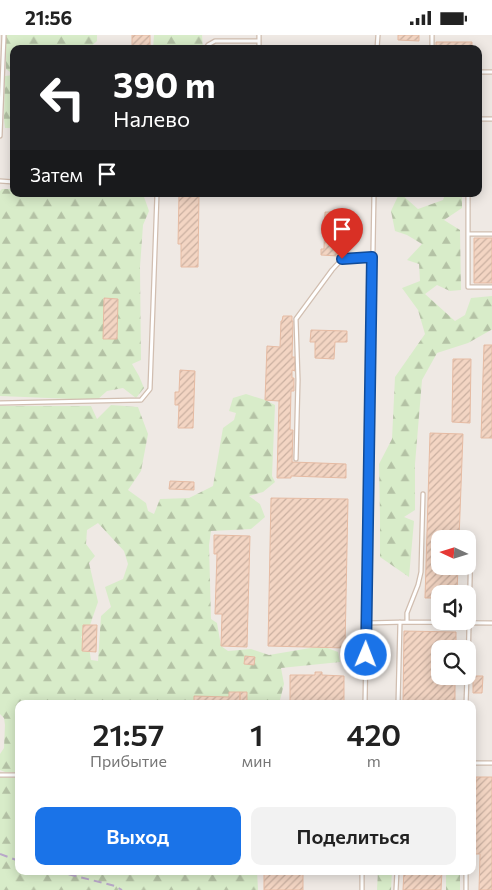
<!DOCTYPE html>
<html lang="ru">
<meta charset="utf-8">
<style>
:root{--surface:#fff;--page:#f2f2f2;--text:#222;--muted:#767676;--accent:#1a73e8}
body{margin:0;font-family:Commissioner,sans-serif;background:var(--page);color:var(--text);height:100vh;display:flex;flex-direction:column;font-size:19px;white-space:nowrap}
*{box-sizing:border-box;margin:0}
p{font-size:16px;color:var(--muted)}
.icon{flex:none;width:28px;height:28px;fill:none;stroke:currentColor;stroke-width:2;stroke-linecap:round;stroke-linejoin:round}
.map{position:relative;flex:1;overflow:hidden}
.sheet{position:absolute;left:15px;top:665px;width:461px;height:175px;display:flex;flex-direction:column;background:var(--surface);border-radius:10px;box-shadow:0 2px 12px #0003}
.sheet>*{flex:none}
.banner{position:absolute;left:10px;top:10px;width:472px;height:152px;border-radius:10px;box-shadow:0 2px 12px #0003;background:#202124;color:#fff;overflow:hidden}
.needle{width:32px;rotate:274deg}
.buttons{position:absolute;left:431px;top:495px;display:grid;gap:10px}
.buttons a{display:grid;place-items:center;width:45px;height:45px;border-radius:10px;background:var(--surface);box-shadow:0 2px 12px #0003;font-size:25px}
.pin{position:absolute;display:grid;place-items:center;width:42px;height:42px;color:#fff;margin:-51px -21px;border-radius:50% 50% 50% 0;rotate:-45deg;box-shadow:0 0 5px #0007}
.pin .icon{rotate:45deg}
.me{position:absolute;width:55px;margin:-28px;rotate:1deg;stroke-linejoin:round;filter:drop-shadow(0 0 4px #0008)}
.turn{display:flex;align-items:center;gap:18px;height:105px;padding:0 20px;font-size:22px}
.turn .icon{width:65px;height:65px;stroke-width:2.5}
.turn b{display:block;font-size:35px;line-height:42px}
.then{display:flex;align-items:center;height:48px;padding:0 20px;background:#0003;gap:10px;font-size:19px}
.eta{display:flex;justify-content:space-evenly;align-items:center;height:85px;text-align:center}
.eta b{font-size:30px;font-weight:600;line-height:35px}
.button{display:flex;gap:10px;margin-top:auto;padding:10px 20px}
.button a{flex:1;height:58px;border-radius:10px;background:var(--accent);color:#fff;font-size:20px;font-weight:600;line-height:58px;text-align:center}
.button a+a{background:var(--page);color:var(--text)}
.status{display:flex;justify-content:space-between;align-items:center;height:35px;padding:0 25px;background:var(--surface);direction:ltr}
.status svg{height:14px;fill:currentColor}
.map>svg:first-child{display:block}
.industrial{fill:#efe9e4;fill-rule:evenodd}
.forest{fill:url(#forest-firs);fill-rule:evenodd}
.building{fill:url(#building-hatch);stroke:#e6bba3}
.lines{fill:none;stroke-linecap:round;stroke-linejoin:round}
.service-casing{stroke:#d1beb0;stroke-width:5.5}
.service{stroke:#fff;stroke-width:3}
.rail{stroke:#b9a8c9;stroke-width:2;stroke-dasharray:8 5;stroke-linecap:butt}
.route-casing{stroke:#114b97;stroke-width:12}
.route{stroke:#1a73e8;stroke-width:9}
</style>
<div class="status"><b>21:56</b><svg viewBox="0 0 49 12"><path d="M0 12V9h3v3zM5 12V6h3v6zM10 12V3h3v9zM15 12V0h3v12zM26 1h20v11H26zM47 4h2v5h-2z"/></svg></div>
<div class="map">
<svg width="492" height="855" viewBox="0 0 492 855">
<defs>
<pattern id="forest-firs" width="22" height="20" patternUnits="userSpaceOnUse" patternTransform="scale(1.25)"><rect width="22" height="20" fill="#d8ecc9"/><path d="M5 1l3.5 6h-7zM16 11l3.5 6h-7z" fill="#b4c2a5"/></pattern>
<pattern id="building-hatch" width="6" height="6" patternUnits="userSpaceOnUse" patternTransform="scale(1.25)"><rect width="6" height="6" fill="#f3d5c3"/><path d="M-1 1l2-2M0 6l6-6M5 7l2-2" fill="none" stroke="#cab0a1"/></pattern>
</defs>
<rect width="100%" height="100%" fill="#fdf6ec"/>
<path class="industrial" d="M 0,0 L 492,0 L 492,855 L 0,855 ZM 14,14 L 479,14 L 479,159 L 14,159 ZM 440,504 L 468,504 L 468,531 L 440,531 ZM 440,559 L 468,559 L 468,586 L 440,586 ZM 440,614 L 468,614 L 468,641 L 440,641 ZM 19,669 L 472,669 L 472,836 L 19,836 Z"/>
<path class="forest" d="M 6,0 L 97,0 L 97,6 L 88,14 L 14,14 L 14,38 L 10,37 L 6,34 Z
M 154,0 L 202,0 L 203,14 L 153,14 Z
M 14,40 L 14,94 L 12,93 L 5,93 L 4,84 L 5,41 Z
M 2,154 L 14,154 L 14,159 L 122,159 L 125,160 L 143,159 L 149,176 L 143,190 L 140,232 L 141,325 L 132,329 L 139,341 L 144,353 L 136,363 L 123,353 L 107,356 L 97,365 L 0,361 L 0,156 Z
M 399,159 L 401,159 L 418,174 L 443,165 L 445,159 L 462,159 L 462,173 L 444,185 L 460,195 L 461,255 L 450,256 L 437,250 L 425,259 L 455,286 L 465,280 L 471,263 L 492,261 L 492,295 L 491,295 L 468,308 L 437,318 L 422,345 L 415,429 L 415,475 L 404,482 L 414,486 L 409,542 L 380,522 L 380,482 L 379,429 L 392,404 L 395,342 L 425,299 L 418,275 L 402,253 L 420,246 L 419,229 L 407,225 L 422,209 L 407,200 L 395,196 L 391,176 Z
M 246,359 L 265,365 L 275,370 L 272,441 L 275,447 L 263,457 L 249,461 L 260,469 L 265,482 L 251,494 L 211,496 L 209,510 L 211,584 L 217,588 L 221,611 L 228,616 L 251,614 L 269,620 L 322,611 L 338,617 L 340,627 L 281,633 L 284,649 L 279,669 L 19,669 L 19,738 L 5,737 L 0,735 L 0,719 L 4,713 L 5,690 L 4,683 L 0,679 L 0,371 L 91,371 L 97,384 L 111,370 L 138,372 L 148,399 L 141,436 L 128,455 L 146,468 L 148,476 L 154,479 L 160,464 L 189,463 L 213,451 L 223,393 L 234,385 L 236,378 L 229,376 L 233,363 ZM 98,488 L 124,516 L 128,529 L 123,544 L 105,552 L 111,572 L 101,581 L 98,626 L 91,625 L 89,612 L 81,602 L 89,593 L 98,567 L 89,528 L 95,521 L 86,509 L 87,495 Z
M 0,742 L 19,743 L 19,836 L 257,836 L 258,855 L 0,855 Z
M 378,836 L 392,836 L 391,855 L 377,855 Z
M 446,836 L 460,836 L 460,855 L 446,855 Z"/>
<path class="building" d="M 132,0 L 150,0 L 150,13 L 132,12 Z
M 398,0 L 419,0 L 419,6 L 398,5 Z
M 436,7 L 472,7 L 472,14 L 436,14 Z
M 179,159 L 199,159 L 198,232 L 181,232 L 181,209 L 178,209 Z
M 325,177 L 339,177 L 338,185 L 335,185 L 334,214 L 338,214 L 338,221 L 321,220 L 321,214 L 324,214 Z
M 474,203 L 492,203 L 492,248 L 474,248 Z
M 104,263 L 118,264 L 117,304 L 103,304 Z
M 283,281 L 292,281 L 292,286 L 293,286 L 292,322 L 295,322 L 295,336 L 292,335 L 292,343 L 294,343 L 294,356 L 291,356 L 290,395 L 293,395 L 292,427 L 346,429 L 346,443 L 291,441 L 291,443 L 277,443 L 279,366 L 265,365 L 267,311 L 280,312 L 281,286 L 282,286 Z
M 311,295 L 347,296 L 347,307 L 335,307 L 334,324 L 315,323 L 315,307 L 310,307 Z
M 484,310 L 492,310 L 492,403 L 481,403 Z
M 453,324 L 471,324 L 470,388 L 452,387 Z
M 180,335 L 195,336 L 193,393 L 178,393 L 179,370 L 175,370 L 175,357 L 179,357 Z
M 430,398 L 463,399 L 459,504 L 440,504 L 440,531 L 458,531 L 457,559 L 440,559 L 440,563 L 425,563 Z
M 170,446 L 194,447 L 194,455 L 169,454 Z
M 271,463 L 348,464 L 345,613 L 268,611 Z
M 214,500 L 250,501 L 247,612 L 221,611 L 222,579 L 215,579 L 217,519 L 214,519 Z
M 83,590 L 97,590 L 96,617 L 82,616 Z
M 404,596 L 456,597 L 456,614 L 440,614 L 440,641 L 455,641 L 455,669 L 403,669 Z
M 245,621 L 255,622 L 254,630 L 244,629 Z
M 315,637 L 322,637 L 322,640 L 344,641 L 344,669 L 290,669 L 290,640 L 315,640 Z
M 473,641 L 483,641 L 482,658 L 473,658 Z
M 229,657 L 240,657 L 240,669 L 194,669 L 194,661 L 229,662 Z
M 240,657 L 247,657 L 247,666 L 265,666 L 265,669 L 240,669 Z
M 476,742 L 492,742 L 492,855 L 479,855 L 480,819 L 473,819 Z
M 264,836 L 303,836 L 303,855 L 264,855 Z
M 404,836 L 442,836 L 441,855 L 403,855 Z"/>
<g class="lines">
<g class="service-casing">
<path id="service" d="M 206,14 L 208,10 L 215,6 L 259,6
M 259,14 L 259,0
M 377,14 L 378,0
M 432,14 L 432,0
M 479,37 L 492,37
M 479,84 L 492,84
M 0,101 L 4,0
M 0,146 L 14,147
M 468,159 L 468,252 L 492,252
M 468,199 L 492,199
M 0,368 L 141,365 L 150,354 L 157,159
M 296,424 L 298,345 L 296,284 L 332,235 L 342,224 L 372,222
M 407,587 L 407,578 L 418,550 L 421,537 L 423,459
M 367,588 L 407,587 L 492,588
M 468,634 L 471,505
M 365,669 L 374,159
M 398,669 L 400,587
M 466,669 L 467,641
M 472,728 L 492,728
M 0,740 L 19,740
M 362,855 L 362,836
M 396,855 L 397,836
M 466,855 L 466,836"/>
</g>
<use href="#service" class="service"/>
<path class="rail" d="M 0,819 L 19,826
M 56,836 L 115,851 L 122,855"/>
</g>
<g class="lines">
<g class="route-casing">
<path id="route" d="M 342,224 L 372,222 L 366,620"/>
</g>
<use href="#route" class="route"/>
</g>
</svg>
<div class="buttons">
<a><svg class="needle" viewBox="-14 -14 28 28"><path d="M0-13l5 13h-10z" fill="#e53935"/><path d="M0 13l5-13h-10z" fill="#767676"/></svg></a>
<a><svg class="icon" aria-label="sound" viewBox="0 0 24 24"><path d="M4 9h4l5-4v14l-5-4H4zM17 9q2 3 0 6"/></svg></a>
<a><svg class="icon" aria-label="search" viewBox="0 0 24 24"><circle cx="10" cy="10" r="6"/><path d="M15 15l6 6"/></svg></a>
</div>
<div class="pin" style="left:342px;top:224px;background:#d93025"><svg class="icon" aria-label="arrive" viewBox="0 0 24 24"><path d="M6 21V4h12l-3 4 3 4H6"/></svg></div>
<svg class="me" style="left:366px;top:620px" viewBox="-20 -20 40 40"><circle r="17" fill="#1a73e8" stroke="#fff" stroke-width="3"/><path d="M0-11L8 9 0 5-8 9z" fill="#fff"/></svg>
<div class="banner">
<div class="turn"><svg class="icon" aria-label="left" viewBox="0 0 24 24"><path d="M17 20v-9H6M10 6l-5 5 5 5"/></svg><div><b>390 m</b>Налево</div></div>
<div class="then">Затем<svg class="icon" aria-label="arrive" viewBox="0 0 24 24"><path d="M6 21V4h12l-3 4 3 4H6"/></svg></div>
</div>
<section class="sheet">
<div class="eta">
<div><b>21:57</b><p>Прибытие</p></div>
<div><b>1</b><p>мин</p></div>
<div><b>420</b><p>m</p></div>
</div>
<div class="button"><a>Выход</a><a>Поделиться</a></div>
</section>
</div>
